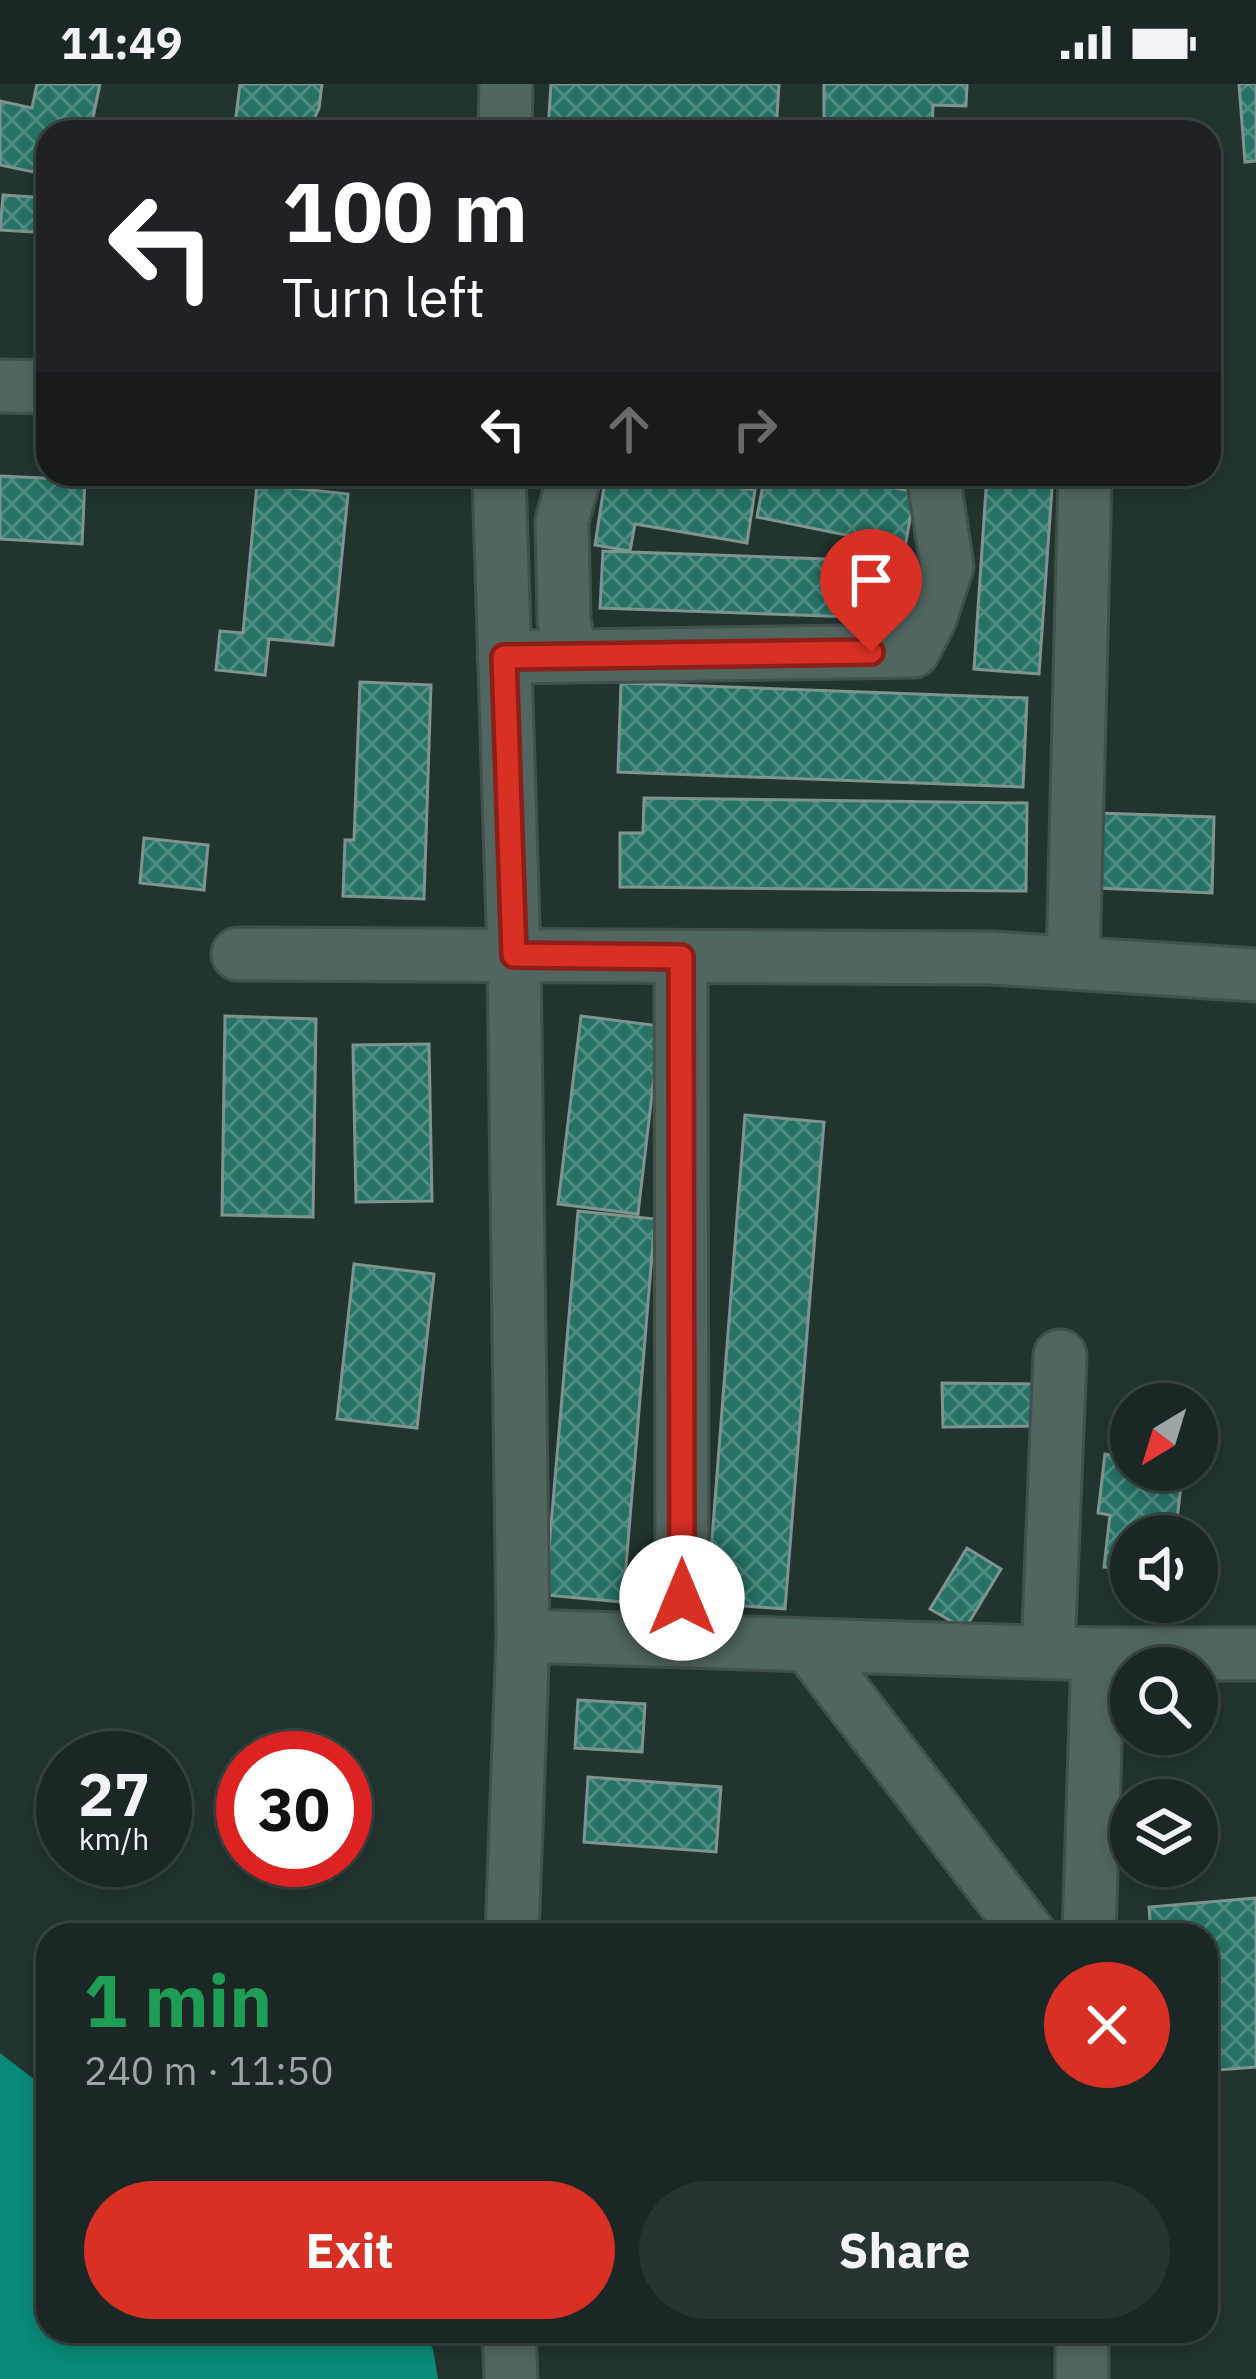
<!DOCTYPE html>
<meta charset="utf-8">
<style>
:root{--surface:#1a2724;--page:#273331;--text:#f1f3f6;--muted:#9fa5a6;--line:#384441;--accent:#d93025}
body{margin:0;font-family:"IBM Plex Sans",sans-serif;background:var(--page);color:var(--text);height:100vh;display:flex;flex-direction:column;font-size:45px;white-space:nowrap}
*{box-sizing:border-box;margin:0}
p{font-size:39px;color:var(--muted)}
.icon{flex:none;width:66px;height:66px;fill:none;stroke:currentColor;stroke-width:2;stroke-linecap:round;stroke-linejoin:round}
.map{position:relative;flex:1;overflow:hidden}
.panel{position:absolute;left:36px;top:1839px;width:1182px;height:420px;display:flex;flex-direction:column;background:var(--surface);border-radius:36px;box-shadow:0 6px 18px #0003,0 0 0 3px var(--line)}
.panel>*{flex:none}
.banner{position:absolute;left:36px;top:36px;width:1185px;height:366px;border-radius:36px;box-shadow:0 6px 18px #0003,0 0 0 3px var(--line);background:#202124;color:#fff;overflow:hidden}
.needle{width:78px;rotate:218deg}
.controls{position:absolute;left:1110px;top:1299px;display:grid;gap:24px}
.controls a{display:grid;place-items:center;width:108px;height:108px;border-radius:50%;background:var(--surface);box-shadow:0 6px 18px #0003,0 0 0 3px var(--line);font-size:60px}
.speed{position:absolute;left:36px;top:1647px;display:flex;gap:24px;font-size:60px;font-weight:700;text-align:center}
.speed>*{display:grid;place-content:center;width:156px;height:156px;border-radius:50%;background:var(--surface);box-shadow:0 6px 18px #0003,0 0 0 3px var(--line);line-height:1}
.speed small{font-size:30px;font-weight:400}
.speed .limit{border:18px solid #d22;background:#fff;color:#111}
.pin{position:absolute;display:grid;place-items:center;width:102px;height:102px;color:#fff;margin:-123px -51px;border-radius:50% 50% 50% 0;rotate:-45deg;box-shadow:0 0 12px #0007}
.pin .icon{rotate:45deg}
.me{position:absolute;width:132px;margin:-66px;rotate:0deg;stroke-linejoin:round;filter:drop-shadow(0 0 9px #0008)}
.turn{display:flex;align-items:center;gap:42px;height:252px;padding:0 48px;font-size:54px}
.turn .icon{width:156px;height:156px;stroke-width:2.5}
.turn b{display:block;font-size:84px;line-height:102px}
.lanes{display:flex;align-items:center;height:114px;padding:0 48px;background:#0003;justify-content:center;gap:60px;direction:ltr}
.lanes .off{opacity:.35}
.round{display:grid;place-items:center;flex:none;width:126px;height:126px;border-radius:63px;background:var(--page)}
.headline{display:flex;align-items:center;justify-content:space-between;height:204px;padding:0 48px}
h1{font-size:72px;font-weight:700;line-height:90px;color:#1e9e55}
.cta{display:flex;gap:24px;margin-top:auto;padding:24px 48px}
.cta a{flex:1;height:138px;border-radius:72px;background:var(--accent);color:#fff;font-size:48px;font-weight:700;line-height:138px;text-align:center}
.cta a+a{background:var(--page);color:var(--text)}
.status{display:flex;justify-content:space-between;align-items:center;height:84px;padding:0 60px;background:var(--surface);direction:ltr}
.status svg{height:33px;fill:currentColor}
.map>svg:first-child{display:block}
.water{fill:#0a8a78}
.building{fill:url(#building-cross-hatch);stroke:#7f948f;stroke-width:3}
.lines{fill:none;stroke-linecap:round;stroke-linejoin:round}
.minor-casing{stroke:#42514e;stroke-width:57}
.minor{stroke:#526661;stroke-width:51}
.route-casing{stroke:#8d1f18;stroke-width:30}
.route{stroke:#d93025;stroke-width:21}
</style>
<div class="status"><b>11:49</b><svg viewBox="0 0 49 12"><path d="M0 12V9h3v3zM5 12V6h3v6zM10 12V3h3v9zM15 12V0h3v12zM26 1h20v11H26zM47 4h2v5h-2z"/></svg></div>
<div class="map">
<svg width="1256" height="2295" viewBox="0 0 1256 2295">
<defs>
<pattern id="building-cross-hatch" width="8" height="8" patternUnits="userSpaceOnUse" patternTransform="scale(3)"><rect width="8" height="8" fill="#277265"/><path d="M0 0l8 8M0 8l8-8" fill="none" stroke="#4f8c82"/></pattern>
</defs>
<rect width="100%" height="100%" fill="#223430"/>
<path class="water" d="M 0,1969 L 48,2006 L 48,2247 L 421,2247 L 433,2265 L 438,2295 L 0,2295 Z"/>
<path class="building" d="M 37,0 L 100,0 L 90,48 L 48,48 L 48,91 L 0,81 L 0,17 L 32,24 Z
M 240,0 L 322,0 L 319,24 L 308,48 L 234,48 Z
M 551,0 L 779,0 L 776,48 L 548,46 Z
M 824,0 L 967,0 L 966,22 L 933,21 L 932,48 L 824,48 Z
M 1239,0 L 1256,0 L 1256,77 L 1245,78 Z
M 3,111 L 48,114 L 48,149 L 0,146 Z
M 606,390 L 659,390 L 755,406 L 747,459 L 635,440 L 630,467 L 595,461 Z
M 765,390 L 823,390 L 915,408 L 905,463 L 757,433 Z
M 987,390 L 1053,390 L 1039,590 L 974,585 Z
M 0,392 L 85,396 L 82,460 L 0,455 Z
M 257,400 L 348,410 L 333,561 L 269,555 L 265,591 L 216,586 L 220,547 L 243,549 Z
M 603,467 L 911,478 L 909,535 L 600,524 Z
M 360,598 L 431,601 L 424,815 L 343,812 L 345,756 L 354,756 Z
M 621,599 L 1027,614 L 1023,703 L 618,688 Z
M 644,714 L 1027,719 L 1026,807 L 620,803 L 620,749 L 643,749 Z
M 1098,729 L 1214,733 L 1212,809 L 1096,804 Z
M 144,754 L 208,761 L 204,806 L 140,799 Z
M 225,932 L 316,935 L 313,1133 L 222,1131 Z
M 581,932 L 660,942 L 638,1130 L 558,1120 Z
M 429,960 L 432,1117 L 356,1118 L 353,961 Z
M 745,1031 L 824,1038 L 785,1525 L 707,1519 Z
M 578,1127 L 655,1135 L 623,1518 L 545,1511 Z
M 354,1180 L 434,1190 L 417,1344 L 337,1335 Z
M 942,1299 L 1036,1300 L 1036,1342 L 943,1343 Z
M 1105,1370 L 1131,1374 L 1131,1386 L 1183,1386 L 1175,1452 L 1131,1452 L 1131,1487 L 1104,1483 L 1110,1431 L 1098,1429 Z
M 967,1464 L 1001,1485 L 965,1545 L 930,1525 Z
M 578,1616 L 645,1620 L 642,1668 L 575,1664 Z
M 588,1693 L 721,1703 L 716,1768 L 584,1758 Z
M 1256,1814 L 1256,1983 L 1206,1987 L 1206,1851 L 1151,1851 L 1149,1823 Z"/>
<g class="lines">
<g class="minor-casing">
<path id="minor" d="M 505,48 L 506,0
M 0,302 L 48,303
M 499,390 L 514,871 L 523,1552 L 512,1851
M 571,572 L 564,537 L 562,437 L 575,390
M 504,573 L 913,567 L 930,534 L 947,482 L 933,390
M 238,870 L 992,874 L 1256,891
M 681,873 L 682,1514
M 1073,879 L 1085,390
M 523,1552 L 1098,1570 L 1256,1570
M 808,1561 L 1030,1851
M 1048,1567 L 1060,1272
M 1089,1851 L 1098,1570
M 509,2247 L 511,2295
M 1082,2295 L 1082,2247"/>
</g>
<use href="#minor" class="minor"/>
</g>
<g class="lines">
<g class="route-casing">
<path id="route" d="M 682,1514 L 681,873 L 514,871 L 504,573 L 871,568"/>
</g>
<use href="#route" class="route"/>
</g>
</svg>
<div class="controls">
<a><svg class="needle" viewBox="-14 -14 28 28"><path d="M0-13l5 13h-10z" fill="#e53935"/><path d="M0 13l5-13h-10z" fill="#9fa5a6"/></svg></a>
<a><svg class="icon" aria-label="sound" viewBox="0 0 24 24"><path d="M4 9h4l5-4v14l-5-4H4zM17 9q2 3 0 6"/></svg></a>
<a><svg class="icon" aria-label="search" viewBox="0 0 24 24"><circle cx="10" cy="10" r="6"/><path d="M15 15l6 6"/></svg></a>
<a><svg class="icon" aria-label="layers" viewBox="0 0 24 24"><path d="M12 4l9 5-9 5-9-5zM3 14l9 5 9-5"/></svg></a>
</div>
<div class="speed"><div>27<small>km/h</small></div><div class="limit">30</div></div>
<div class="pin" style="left:871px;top:568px;background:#d93025"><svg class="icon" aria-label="arrive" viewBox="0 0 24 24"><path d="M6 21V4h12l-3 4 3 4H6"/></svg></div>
<svg class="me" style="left:682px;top:1514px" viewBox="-20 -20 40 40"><circle r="19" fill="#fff"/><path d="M0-13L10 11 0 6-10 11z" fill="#d93025"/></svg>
<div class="banner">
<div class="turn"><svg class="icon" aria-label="left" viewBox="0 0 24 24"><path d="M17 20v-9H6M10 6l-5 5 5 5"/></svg><div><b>100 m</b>Turn left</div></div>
<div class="lanes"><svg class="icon" aria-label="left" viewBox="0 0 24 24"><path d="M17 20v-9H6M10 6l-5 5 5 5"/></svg><svg class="icon off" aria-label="ahead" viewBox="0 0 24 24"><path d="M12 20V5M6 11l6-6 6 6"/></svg><svg class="icon off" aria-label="right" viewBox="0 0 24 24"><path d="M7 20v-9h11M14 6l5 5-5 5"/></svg></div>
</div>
<section class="panel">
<div class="headline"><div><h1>1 min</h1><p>240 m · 11:50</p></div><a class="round" style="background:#d93025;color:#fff"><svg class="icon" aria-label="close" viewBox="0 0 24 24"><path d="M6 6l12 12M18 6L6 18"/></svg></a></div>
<div class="cta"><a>Exit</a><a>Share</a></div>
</section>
</div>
